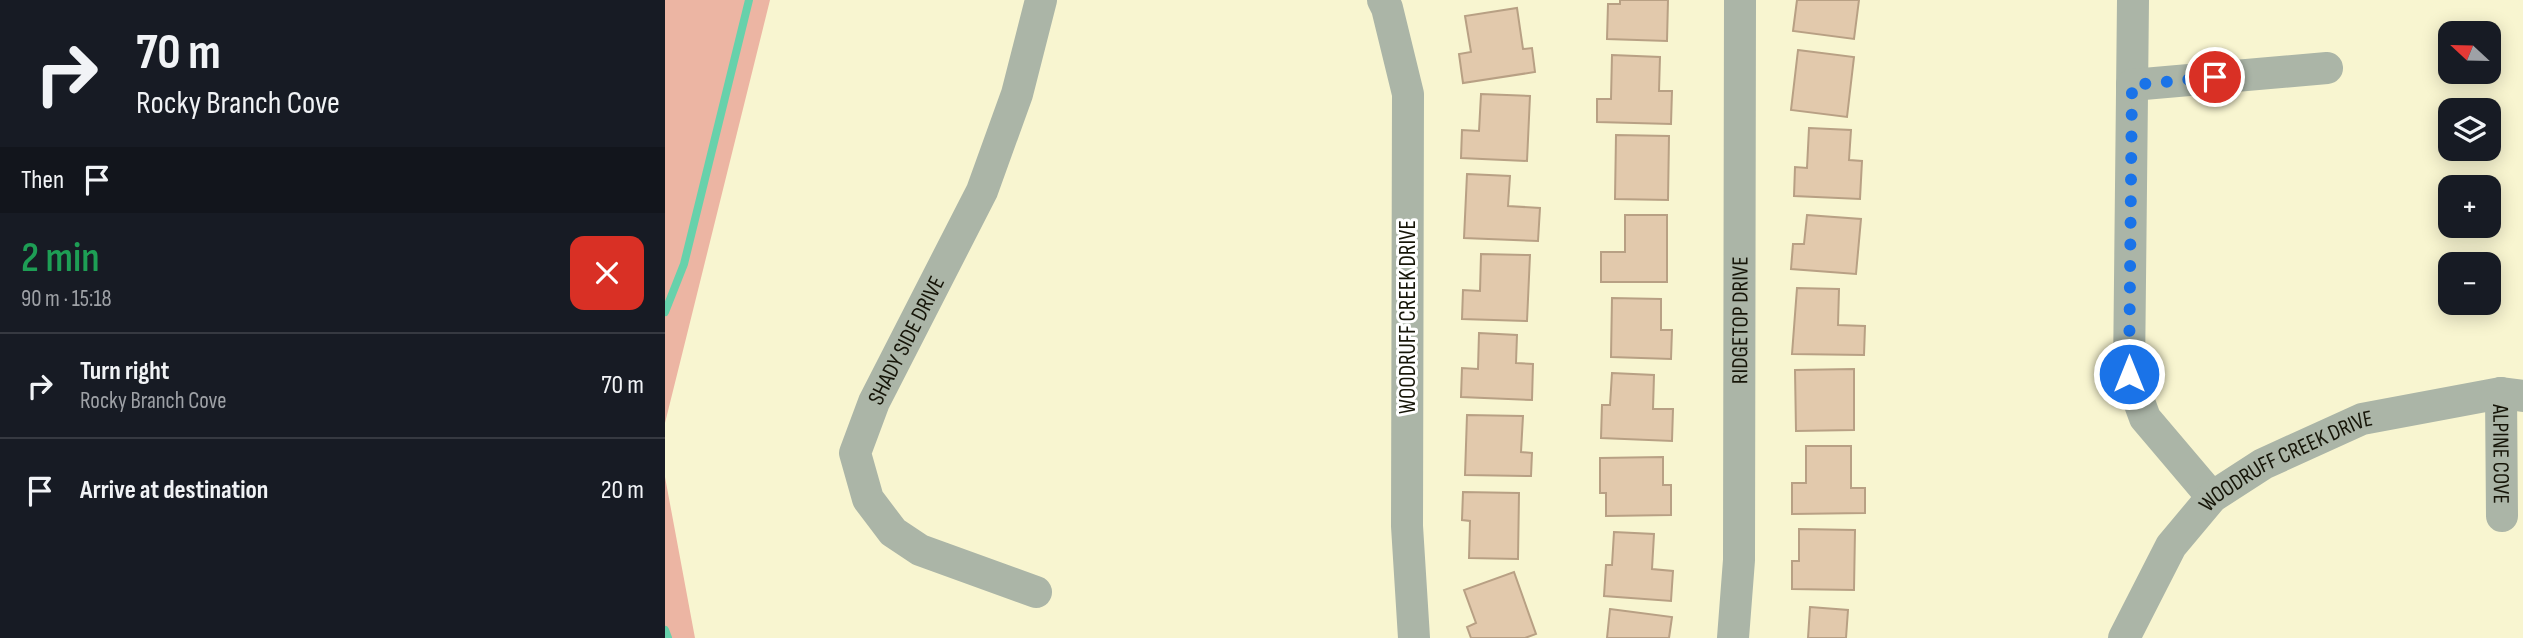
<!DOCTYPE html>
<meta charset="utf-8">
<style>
:root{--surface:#171b24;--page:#242831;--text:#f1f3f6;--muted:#9ea1a6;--line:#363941}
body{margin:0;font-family:"Sofia Sans Condensed",sans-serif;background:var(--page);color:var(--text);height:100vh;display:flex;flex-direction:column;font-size:26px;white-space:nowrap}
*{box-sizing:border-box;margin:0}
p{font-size:23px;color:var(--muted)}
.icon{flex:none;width:38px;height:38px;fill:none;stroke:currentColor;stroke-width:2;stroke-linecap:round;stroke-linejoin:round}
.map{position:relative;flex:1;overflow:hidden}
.details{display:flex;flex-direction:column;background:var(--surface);width:665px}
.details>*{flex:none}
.hud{background:#171b24;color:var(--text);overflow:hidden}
.needle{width:46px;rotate:292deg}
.tools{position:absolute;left:1773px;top:21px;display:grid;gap:14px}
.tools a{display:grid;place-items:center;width:63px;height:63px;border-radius:14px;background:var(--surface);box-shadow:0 4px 18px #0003;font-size:35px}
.pin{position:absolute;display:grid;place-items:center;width:60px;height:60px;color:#fff;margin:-30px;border:4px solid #fff;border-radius:50%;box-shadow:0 2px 7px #0007}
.me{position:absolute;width:77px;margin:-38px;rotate:0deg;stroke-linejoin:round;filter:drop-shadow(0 0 5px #0008)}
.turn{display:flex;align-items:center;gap:24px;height:147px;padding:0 21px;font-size:32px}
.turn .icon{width:91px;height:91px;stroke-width:2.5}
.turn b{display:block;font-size:49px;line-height:60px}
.then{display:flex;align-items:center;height:66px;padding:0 21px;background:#0003;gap:14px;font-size:26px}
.round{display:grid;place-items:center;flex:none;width:74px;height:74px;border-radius:14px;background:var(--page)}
.headline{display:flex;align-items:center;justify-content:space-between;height:119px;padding:0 21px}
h1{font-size:42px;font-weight:600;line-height:52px;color:#1e9e55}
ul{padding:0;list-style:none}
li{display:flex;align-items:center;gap:21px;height:105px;padding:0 21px;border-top:2px solid var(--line)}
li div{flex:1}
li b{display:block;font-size:26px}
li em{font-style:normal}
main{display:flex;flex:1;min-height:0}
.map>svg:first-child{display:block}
.green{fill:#ecb5a3}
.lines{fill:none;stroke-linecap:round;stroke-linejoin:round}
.stream{stroke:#67d1ab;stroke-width:8}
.building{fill:#e2c9ac;stroke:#b8a084;stroke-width:2}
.street{stroke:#abb5a7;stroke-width:32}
.route{stroke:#1a73e8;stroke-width:12;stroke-dasharray:0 21.6}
.labels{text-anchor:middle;stroke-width:6;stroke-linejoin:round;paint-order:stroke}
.street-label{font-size:23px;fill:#161508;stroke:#fff}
</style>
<main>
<section class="details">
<div class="hud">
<div class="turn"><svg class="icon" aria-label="right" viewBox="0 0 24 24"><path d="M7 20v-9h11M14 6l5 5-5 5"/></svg><div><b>70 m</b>Rocky Branch Cove</div></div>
<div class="then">Then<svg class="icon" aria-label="arrive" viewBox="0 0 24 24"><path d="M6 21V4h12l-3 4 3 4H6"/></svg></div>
</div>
<div class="headline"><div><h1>2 min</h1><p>90 m · 15:18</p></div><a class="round" style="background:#d93025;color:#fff"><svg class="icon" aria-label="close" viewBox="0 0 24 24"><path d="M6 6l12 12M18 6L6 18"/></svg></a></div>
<ul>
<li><svg class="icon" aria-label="right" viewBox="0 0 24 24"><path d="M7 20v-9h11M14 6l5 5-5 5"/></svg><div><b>Turn right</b><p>Rocky Branch Cove</p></div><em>70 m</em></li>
<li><svg class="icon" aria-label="arrive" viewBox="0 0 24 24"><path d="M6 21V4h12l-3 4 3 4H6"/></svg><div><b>Arrive at destination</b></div><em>20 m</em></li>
</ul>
</section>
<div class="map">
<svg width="1858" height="638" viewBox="0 0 1858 638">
<rect width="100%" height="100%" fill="#f8f5d0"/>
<path class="green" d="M 0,0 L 105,0 L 0,423 Z
M 0,477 L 30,638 L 0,638 Z"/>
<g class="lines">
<path class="stream" d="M 0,312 L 19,264 L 84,0
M 0,630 L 3,638"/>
</g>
<path class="building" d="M 955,0 L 1003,0 L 1002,41 L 942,39 L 943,4 L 955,4 Z
M 1132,0 L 1194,0 L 1189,39 L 1128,31 Z
M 852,8 L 858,49 L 867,48 L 870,72 L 798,83 L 794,54 L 806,52 L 800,16 Z
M 1133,50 L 1189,57 L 1182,117 L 1126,110 Z
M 947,55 L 995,57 L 994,91 L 1007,91 L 1006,124 L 932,122 L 932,99 L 946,99 Z
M 816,94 L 865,96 L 862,161 L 796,158 L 797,130 L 814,131 Z
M 1144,128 L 1186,130 L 1184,160 L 1197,161 L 1195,199 L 1129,196 L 1130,167 L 1142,168 Z
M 951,135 L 1004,136 L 1003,200 L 950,199 Z
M 802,174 L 845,176 L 843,206 L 875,208 L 873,241 L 799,238 Z
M 960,215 L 1002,215 L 1002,282 L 936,282 L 936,252 L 960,252 Z
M 1142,215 L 1196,219 L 1191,274 L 1126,269 L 1128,244 L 1139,244 Z
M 816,254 L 865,255 L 862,321 L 797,319 L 798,290 L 815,291 Z
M 1132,288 L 1174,289 L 1173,325 L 1200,326 L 1199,355 L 1127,354 Z
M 947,298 L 996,299 L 996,330 L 1007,330 L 1006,359 L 946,357 Z
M 814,333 L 852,335 L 851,363 L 868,364 L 867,400 L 796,397 L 797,368 L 813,369 Z
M 1189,369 L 1189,430 L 1131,431 L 1130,370 Z
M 947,373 L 989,375 L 988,409 L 1008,409 L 1007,441 L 936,438 L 937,405 L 945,405 Z
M 802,415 L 858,416 L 856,452 L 867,453 L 866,476 L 800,475 Z
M 1141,446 L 1186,446 L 1186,488 L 1200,488 L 1200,513 L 1127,514 L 1127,483 L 1141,483 Z
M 998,457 L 998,485 L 1006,485 L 1006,515 L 941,516 L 941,493 L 935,493 L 935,458 Z
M 798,492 L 854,493 L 853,559 L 804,558 L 805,521 L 797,520 Z
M 1134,529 L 1190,530 L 1189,590 L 1127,589 L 1127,561 L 1134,561 Z
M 949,532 L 989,534 L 987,569 L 1008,571 L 1006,601 L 939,596 L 941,565 L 947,565 Z
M 849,572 L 871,634 L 860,638 L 806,638 L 802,627 L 811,623 L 799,590 Z
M 1145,607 L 1183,610 L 1181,638 L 1143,638 Z
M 945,609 L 1007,617 L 1004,638 L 942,638 Z"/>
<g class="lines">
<g class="street">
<path d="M 718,0 L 722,8 L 743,94 L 742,526 L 749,638"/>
<path d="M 1468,0 L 1464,374 L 1480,418 L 1547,497"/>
<path d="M 1467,85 L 1662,68"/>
<path id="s1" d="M 1836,393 L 1837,516"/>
<path id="s2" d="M 371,592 L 255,550 L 228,532 L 203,499 L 190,453 L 209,402 L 317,191 L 352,94 L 376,0"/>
<path id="s3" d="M 1068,638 L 1074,560 L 1075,0"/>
<path id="s4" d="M 1459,638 L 1506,546 L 1547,497 L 1598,464 L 1697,419 L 1836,393 L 1858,396"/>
</g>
</g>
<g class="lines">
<path class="route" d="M 1464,374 L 1467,85 L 1550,77"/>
</g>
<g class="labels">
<g class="street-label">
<text transform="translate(742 317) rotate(-90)" y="8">WOODRUFF CREEK DRIVE</text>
<text dy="8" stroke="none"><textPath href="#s3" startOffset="318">RIDGETOP DRIVE</textPath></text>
<text dy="8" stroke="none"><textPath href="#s2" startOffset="369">SHADY SIDE DRIVE</textPath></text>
<text dy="8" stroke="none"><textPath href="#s1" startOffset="61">ALPINE COVE</textPath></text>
<text dy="8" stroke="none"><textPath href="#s4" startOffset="250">WOODRUFF CREEK DRIVE</textPath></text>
</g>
</g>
</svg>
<div class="tools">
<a><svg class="needle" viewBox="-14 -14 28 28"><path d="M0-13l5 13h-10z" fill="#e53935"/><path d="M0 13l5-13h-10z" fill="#9ea1a6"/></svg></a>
<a><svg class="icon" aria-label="layers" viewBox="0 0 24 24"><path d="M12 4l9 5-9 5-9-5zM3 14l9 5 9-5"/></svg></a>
<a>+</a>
<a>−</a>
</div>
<div class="pin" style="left:1550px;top:77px;background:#d93025"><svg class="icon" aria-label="arrive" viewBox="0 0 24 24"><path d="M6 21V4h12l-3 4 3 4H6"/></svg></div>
<svg class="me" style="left:1464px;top:374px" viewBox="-20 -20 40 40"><circle r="17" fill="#1a73e8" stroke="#fff" stroke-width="3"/><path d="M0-11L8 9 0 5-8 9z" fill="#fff"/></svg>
</div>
</main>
